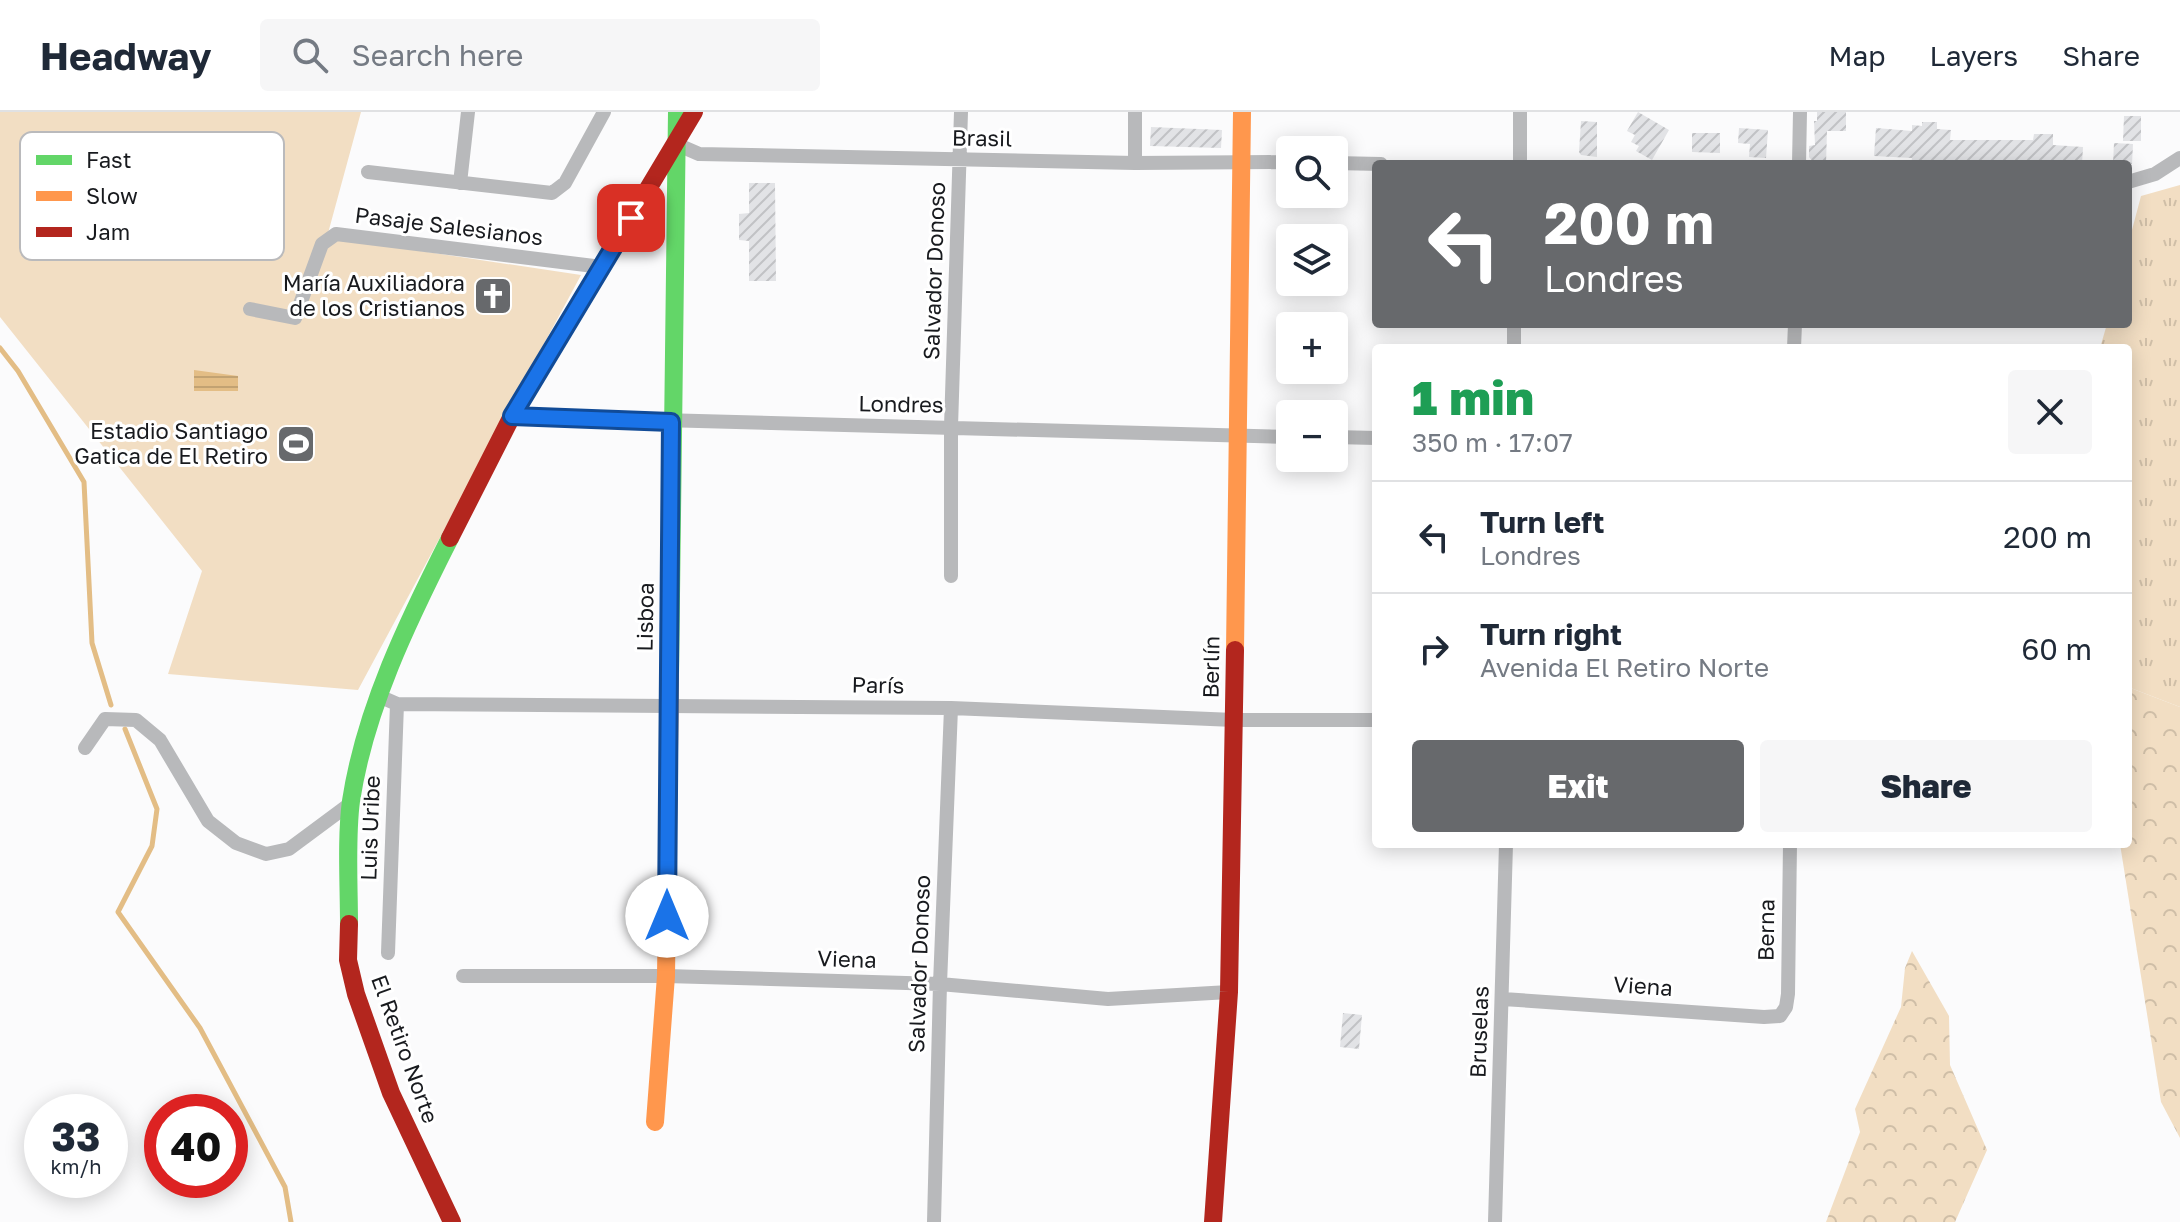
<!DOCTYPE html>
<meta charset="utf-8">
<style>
:root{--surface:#fff;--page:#f6f6f7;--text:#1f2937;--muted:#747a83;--line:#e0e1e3;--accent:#67696c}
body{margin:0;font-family:"Golos Text",sans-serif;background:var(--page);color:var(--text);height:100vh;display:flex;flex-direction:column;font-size:30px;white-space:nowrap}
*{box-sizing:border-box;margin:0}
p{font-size:26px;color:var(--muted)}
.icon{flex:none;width:44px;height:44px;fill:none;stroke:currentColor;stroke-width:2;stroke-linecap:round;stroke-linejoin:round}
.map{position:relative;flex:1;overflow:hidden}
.drawer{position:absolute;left:1372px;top:232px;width:760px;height:504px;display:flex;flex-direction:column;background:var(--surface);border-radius:8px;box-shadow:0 4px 20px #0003}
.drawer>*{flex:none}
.banner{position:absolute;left:1372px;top:48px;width:760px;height:168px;border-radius:8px;box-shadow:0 4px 20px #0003;background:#67696c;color:#fff;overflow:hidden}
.buttons{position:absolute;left:1276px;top:24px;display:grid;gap:16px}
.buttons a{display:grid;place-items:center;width:72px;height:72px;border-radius:8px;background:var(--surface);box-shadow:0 4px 20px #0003;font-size:40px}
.speed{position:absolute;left:24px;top:982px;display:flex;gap:16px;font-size:40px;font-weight:700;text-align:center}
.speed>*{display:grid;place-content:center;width:104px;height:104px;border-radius:50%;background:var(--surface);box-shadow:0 4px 20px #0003;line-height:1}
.speed small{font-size:20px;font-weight:400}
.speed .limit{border:12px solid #d22;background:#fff;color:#111}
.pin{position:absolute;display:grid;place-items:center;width:68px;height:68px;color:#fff;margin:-34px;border-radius:16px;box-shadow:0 4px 12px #0006}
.me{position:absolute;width:88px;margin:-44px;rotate:0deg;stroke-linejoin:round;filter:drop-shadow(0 0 6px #0008)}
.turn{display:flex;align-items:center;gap:28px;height:168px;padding:0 40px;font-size:36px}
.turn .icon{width:104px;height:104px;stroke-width:2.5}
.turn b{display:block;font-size:56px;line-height:68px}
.round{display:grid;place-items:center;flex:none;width:84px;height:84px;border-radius:8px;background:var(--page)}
.head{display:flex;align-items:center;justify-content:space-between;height:136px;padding:0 40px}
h1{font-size:48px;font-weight:800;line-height:60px;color:#1e9e55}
.cta{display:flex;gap:16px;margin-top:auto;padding:16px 40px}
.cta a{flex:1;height:92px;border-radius:8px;background:var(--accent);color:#fff;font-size:32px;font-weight:800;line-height:92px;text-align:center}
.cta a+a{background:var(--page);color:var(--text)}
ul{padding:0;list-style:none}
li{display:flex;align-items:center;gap:24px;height:112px;padding:0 40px;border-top:2px solid var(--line)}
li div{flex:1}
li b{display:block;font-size:30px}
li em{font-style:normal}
header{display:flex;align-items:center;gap:48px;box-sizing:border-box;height:112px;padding:0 40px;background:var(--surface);border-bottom:2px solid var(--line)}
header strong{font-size:38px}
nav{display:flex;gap:44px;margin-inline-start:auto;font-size:28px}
.search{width:560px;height:72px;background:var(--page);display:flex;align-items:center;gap:20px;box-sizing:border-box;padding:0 28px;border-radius:8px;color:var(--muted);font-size:30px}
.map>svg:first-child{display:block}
.grass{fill:url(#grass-tufts)}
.forest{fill:url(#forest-crowns)}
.garden{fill:#f2dec3}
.water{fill:url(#water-rules)}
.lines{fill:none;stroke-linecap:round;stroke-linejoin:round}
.stream{stroke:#e3bd85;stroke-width:5}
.building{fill:url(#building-hatch)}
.street{stroke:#b8b9bb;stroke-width:14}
.fast{stroke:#63d668;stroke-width:18}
.slow{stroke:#ff974d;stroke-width:18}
.jam{stroke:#b3261e;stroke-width:18}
.route-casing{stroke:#114b97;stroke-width:20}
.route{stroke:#1a73e8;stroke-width:14}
.labels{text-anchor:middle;stroke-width:6;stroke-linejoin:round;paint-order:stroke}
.street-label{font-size:22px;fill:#181a1e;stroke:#fff}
.poi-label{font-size:22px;fill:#181a1e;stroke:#fff;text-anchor:end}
.key{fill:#fff;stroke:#bababc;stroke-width:2}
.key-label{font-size:22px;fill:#181a1e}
</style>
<header>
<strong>Headway</strong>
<div class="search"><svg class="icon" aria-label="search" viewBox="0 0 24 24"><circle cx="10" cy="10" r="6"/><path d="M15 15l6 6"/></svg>Search here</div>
<nav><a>Map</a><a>Layers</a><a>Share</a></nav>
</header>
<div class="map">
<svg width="2180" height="1110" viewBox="0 0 2180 1110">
<defs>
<pattern id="grass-tufts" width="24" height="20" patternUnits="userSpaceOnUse" patternTransform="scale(2)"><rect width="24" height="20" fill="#f2dec3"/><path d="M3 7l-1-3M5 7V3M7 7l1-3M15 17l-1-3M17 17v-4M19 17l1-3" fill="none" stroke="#cfbea7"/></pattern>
<pattern id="forest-crowns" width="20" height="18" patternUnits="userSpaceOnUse" patternTransform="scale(2)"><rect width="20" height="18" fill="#f2dec3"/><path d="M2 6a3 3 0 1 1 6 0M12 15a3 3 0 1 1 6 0" fill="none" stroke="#cfbea7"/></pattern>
<pattern id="water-rules" width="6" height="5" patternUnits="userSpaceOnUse" patternTransform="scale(2)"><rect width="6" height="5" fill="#e3bd85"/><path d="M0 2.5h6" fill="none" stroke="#c2a272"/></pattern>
<pattern id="building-hatch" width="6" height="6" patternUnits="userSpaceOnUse" patternTransform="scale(2)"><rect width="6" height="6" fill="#e2e3e6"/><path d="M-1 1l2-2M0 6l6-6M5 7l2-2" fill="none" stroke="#c1c2c5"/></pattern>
</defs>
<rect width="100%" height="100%" fill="#fbfbfc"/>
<path class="grass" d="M 2180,73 L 2180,595 L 2128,575 L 2128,236 L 2100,236 L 2107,212 L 2128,212 L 2128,133 L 2141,84 Z"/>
<path class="forest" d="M 2128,575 L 2180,595 L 2180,1026 L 2161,990 L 2120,732 L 2128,732 Z
M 1912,839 L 1949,904 L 1950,953 L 1987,1038 L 1955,1110 L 1826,1110 L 1860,1020 L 1855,997 L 1901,895 L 1905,856 Z"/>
<path class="garden" d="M 0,0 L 361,0 L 327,125 L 581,163 L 358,578 L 168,562 L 202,459 L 0,205 Z"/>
<path class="water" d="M 194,258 L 238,264 L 238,279 L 194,279 Z"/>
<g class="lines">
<path class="stream" d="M 0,236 L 18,259 L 84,370 L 92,531 L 111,593
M 125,617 L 157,697 L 152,734 L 118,800 L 200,916 L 285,1075 L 291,1110"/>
</g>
<path class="building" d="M 1638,0 L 1669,18 L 1652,48 L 1636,39 L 1639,34 L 1631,30 L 1635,23 L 1627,19 Z
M 1817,0 L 1846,0 L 1846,19 L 1827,19 L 1826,52 L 1815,52 L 1809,45 L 1809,34 L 1815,33 L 1814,9 L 1817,9 Z
M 2124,4 L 2141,4 L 2141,29 L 2123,29 Z
M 1581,9 L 1597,10 L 1597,45 L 1581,43 L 1579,40 Z
M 1922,10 L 1937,10 L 1937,17 L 1951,18 L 1950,28 L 2033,28 L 2034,22 L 2053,22 L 2053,33 L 2083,35 L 2082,52 L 2018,48 L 2012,50 L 2012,52 L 1911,52 L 1912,46 L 1874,44 L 1876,16 L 1912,19 L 1912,13 L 1922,14 Z
M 1151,15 L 1222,18 L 1221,36 L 1150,34 Z
M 1739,16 L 1768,18 L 1766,46 L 1749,45 L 1750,32 L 1738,31 Z
M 1692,21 L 1720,21 L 1720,41 L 1692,40 Z
M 2114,31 L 2133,32 L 2132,52 L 2113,52 Z
M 749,71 L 775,71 L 776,169 L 749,169 L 749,129 L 739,128 L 739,102 L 749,101 Z
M 1343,901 L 1362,903 L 1359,937 L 1340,935 Z"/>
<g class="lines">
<path class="street" d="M 676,32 L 699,42 L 1135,51 L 1290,50
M 1135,51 L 1135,0
M 1334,51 L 1381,52
M 1520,52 L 1520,0
M 1799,52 L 1800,0
M 368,60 L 552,81 L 565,71 L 604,0
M 2128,70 L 2155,62 L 2180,46
M 460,71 L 468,0
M 250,197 L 295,206 L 322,132 L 336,122 L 602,155
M 1514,236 L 1514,212
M 1794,236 L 1795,212
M 512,304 L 1290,325
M 1334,325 L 1376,326
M 951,464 L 951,315 L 961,0
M 381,585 L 397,592 L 951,596 L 1234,608 L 1376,608
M 85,636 L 105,607 L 136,608 L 160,628 L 208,709 L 236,731 L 266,742 L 289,737 L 351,691
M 388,841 L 397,592
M 463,864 L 666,864 L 940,872 L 1108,887 L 1229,880
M 1503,887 L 1764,905 L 1780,904 L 1786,895 L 1788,882 L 1790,732
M 934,1110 L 940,872 L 951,596
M 1495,1110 L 1506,732"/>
<path class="fast" d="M 670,563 L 677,0
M 349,812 C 349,774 346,726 351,689 C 365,597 408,509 450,426"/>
<path class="slow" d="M 1235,538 L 1242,0
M 655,1010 L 666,864 L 670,563"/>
<path class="jam" d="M 450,426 L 512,304 L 694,0
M 349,812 L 348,848 L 356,882 L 391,981 L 452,1110
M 1213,1110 L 1229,880 L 1235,538"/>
</g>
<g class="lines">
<g class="route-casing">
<path id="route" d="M 631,106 L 512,304 L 671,310 L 667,804"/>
</g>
<use href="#route" class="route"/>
</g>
<defs>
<g id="church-square" transform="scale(2)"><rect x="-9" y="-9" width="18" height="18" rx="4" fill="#67696c" stroke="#fff"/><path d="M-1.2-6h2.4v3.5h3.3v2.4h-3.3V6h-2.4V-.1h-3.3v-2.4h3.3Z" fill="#fff"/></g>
<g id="stadium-square" transform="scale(2)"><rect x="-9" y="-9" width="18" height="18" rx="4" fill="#67696c" stroke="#fff"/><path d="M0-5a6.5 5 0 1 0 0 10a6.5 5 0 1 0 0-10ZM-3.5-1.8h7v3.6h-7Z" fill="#fff"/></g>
</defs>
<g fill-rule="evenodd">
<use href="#church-square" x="493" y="184"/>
<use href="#stadium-square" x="296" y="332"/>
</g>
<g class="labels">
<g class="street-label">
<text transform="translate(982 26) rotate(1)" y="8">Brasil</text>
<text transform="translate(449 114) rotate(7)" y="8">Pasaje Salesianos</text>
<text transform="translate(934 159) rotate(-88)" y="8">Salvador Donoso</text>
<text transform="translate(901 292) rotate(1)" y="8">Londres</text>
<text transform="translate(645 505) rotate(-89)" y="8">Lisboa</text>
<text transform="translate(1211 555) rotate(-89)" y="8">Berlín</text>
<text transform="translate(878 573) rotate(1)" y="8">París</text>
<text transform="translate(370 716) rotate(-88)" y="8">Luis Uribe</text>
<text transform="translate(1766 818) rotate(-89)" y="8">Berna</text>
<text transform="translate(847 847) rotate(2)" y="8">Viena</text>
<text transform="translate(919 852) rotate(-88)" y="8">Salvador Donoso</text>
<text transform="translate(1643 874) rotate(4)" y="8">Viena</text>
<text transform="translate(1479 920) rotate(-88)" y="8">Bruselas</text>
<text transform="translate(405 937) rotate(70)" y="8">El Retiro Norte</text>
</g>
<g class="poi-label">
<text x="465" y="179">María Auxiliadora<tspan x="465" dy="25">de los Cristianos</tspan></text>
<text x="268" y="327">Estadio Santiago<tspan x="268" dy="25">Gatica de El Retiro</tspan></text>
</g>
</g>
<rect x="20" y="20" width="264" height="128" rx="12" class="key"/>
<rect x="36" y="43" width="36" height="10" fill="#63d668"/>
<rect x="36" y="79" width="36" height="10" fill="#ff974d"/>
<rect x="36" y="115" width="36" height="10" fill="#b3261e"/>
<g class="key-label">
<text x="86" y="56">Fast</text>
<text x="86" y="92">Slow</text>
<text x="86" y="128">Jam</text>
</g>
</svg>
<div class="buttons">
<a><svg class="icon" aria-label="search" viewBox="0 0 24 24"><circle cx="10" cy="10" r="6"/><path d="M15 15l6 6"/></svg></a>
<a><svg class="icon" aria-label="layers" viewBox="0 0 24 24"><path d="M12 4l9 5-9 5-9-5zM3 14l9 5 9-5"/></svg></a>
<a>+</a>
<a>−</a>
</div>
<div class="speed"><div>33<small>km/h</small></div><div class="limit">40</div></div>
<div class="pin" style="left:631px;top:106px;background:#d93025"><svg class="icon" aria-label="arrive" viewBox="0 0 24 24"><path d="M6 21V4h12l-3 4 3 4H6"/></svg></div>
<svg class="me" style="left:667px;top:804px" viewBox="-20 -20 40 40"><circle r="19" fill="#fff"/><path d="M0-13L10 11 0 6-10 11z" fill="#1a73e8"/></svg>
<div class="banner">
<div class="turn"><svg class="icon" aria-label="left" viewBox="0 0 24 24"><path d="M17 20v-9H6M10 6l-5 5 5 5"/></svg><div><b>200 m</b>Londres</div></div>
</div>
<section class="drawer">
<div class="head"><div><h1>1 min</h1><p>350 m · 17:07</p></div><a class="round"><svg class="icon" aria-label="close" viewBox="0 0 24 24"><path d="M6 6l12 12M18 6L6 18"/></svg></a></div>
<ul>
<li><svg class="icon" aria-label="left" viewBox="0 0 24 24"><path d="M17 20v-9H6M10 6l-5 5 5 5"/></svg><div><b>Turn left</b><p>Londres</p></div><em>200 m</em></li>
<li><svg class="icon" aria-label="right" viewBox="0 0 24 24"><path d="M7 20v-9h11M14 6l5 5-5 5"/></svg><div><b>Turn right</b><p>Avenida El Retiro Norte</p></div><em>60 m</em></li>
</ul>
<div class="cta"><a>Exit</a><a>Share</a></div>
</section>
</div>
